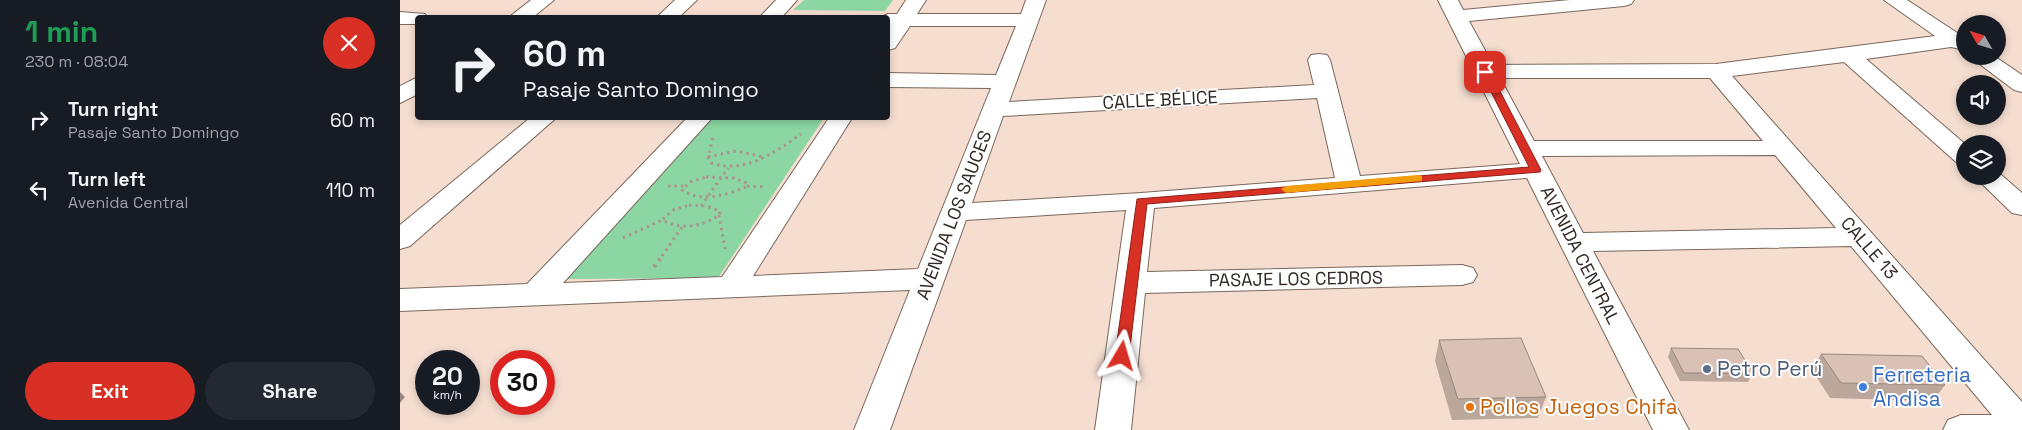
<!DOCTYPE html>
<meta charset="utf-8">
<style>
:root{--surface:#171b24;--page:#242831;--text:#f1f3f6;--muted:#9ea1a6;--accent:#d93025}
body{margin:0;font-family:"Space Grotesk",sans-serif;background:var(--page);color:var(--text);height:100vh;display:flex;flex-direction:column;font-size:19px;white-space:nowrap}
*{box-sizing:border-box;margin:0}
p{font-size:16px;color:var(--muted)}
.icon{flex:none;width:28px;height:28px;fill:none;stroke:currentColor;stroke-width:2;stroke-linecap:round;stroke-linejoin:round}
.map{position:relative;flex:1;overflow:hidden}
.details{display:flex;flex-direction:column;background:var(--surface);width:400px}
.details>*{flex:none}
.banner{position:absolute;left:15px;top:15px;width:475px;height:105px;border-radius:5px;box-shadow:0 2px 8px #0003;background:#171b24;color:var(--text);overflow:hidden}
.needle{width:32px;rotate:309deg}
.fabs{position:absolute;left:1556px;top:15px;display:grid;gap:10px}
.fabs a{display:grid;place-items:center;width:50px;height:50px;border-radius:50%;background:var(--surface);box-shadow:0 2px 8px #0003;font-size:25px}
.speed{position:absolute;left:15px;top:350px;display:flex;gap:10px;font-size:25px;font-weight:700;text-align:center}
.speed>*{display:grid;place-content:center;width:65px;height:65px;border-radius:50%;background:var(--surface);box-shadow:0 2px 8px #0003;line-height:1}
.speed small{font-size:12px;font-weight:400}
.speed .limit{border:8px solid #d22;background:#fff;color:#111}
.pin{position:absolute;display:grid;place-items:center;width:42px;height:42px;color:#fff;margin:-21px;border-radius:10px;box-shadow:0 2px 8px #0006}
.me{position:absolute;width:55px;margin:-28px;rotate:7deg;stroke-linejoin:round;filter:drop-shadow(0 0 4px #0008)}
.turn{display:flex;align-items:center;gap:18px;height:105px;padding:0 25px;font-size:22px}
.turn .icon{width:65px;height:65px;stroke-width:2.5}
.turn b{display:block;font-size:35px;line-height:42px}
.round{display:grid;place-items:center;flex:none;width:52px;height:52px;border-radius:26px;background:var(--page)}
.summary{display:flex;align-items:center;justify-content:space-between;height:85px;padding:0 25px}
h1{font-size:30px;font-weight:800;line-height:38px;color:#1e9e55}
.primary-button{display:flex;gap:10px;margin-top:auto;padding:10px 25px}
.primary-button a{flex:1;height:58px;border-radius:30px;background:var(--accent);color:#fff;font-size:20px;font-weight:800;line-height:58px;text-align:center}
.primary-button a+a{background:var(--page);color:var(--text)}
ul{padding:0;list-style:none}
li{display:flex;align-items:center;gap:15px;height:70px;padding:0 25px}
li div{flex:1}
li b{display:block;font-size:19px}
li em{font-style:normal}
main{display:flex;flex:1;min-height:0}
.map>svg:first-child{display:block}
.green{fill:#8bd6a3}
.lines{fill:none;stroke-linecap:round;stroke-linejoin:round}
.minor-casing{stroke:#7b675b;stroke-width:2}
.path-far1{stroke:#a9978d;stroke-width:3;stroke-dasharray:2.5 4;stroke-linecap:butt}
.path{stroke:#a9978d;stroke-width:4;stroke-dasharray:3 4.5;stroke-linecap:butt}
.minor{fill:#fff;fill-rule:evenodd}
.wall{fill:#bba79c}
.shaded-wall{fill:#98887f}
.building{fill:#d9c2b5;stroke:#98887f}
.route{fill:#d93025;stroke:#8d1f18}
.slow{fill:#f59e0b}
.service-dot{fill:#5c6f8a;stroke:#fff;stroke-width:2}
.shop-dot{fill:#3f7fe0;stroke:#fff;stroke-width:2}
.food-dot{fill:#e8710a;stroke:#fff;stroke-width:2}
.labels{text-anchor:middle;stroke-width:4;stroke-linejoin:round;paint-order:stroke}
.street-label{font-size:18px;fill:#312823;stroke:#fff}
.near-service-label{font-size:21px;fill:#4e5e75;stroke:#fff;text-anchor:start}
.near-shop-label{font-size:21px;fill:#366cbe;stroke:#fff;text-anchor:start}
.near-food-label{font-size:21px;fill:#c56008;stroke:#fff;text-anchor:start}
</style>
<main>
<section class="details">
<div class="summary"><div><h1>1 min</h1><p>230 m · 08:04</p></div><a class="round" style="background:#d93025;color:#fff"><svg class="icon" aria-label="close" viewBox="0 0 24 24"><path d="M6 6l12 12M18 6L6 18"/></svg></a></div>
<ul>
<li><svg class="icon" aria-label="right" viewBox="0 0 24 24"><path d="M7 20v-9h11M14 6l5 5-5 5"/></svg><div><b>Turn right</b><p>Pasaje Santo Domingo</p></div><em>60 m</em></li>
<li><svg class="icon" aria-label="left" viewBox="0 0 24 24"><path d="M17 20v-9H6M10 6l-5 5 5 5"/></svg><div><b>Turn left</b><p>Avenida Central</p></div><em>110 m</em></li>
</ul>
<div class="primary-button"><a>Exit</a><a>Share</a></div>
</section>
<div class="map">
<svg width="1622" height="430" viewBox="0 0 1622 430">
<rect width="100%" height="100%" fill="#f5ded0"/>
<path class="green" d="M 404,0 L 493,0 L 485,11 L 393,10 Z
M 311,118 L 424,118 L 318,278 L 167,279 Z"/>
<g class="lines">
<g class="minor-casing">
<path id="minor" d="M 131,0 L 154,0 L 132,18 L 108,18 Z
M 275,0 L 297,0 L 278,18 L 256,18 Z
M 376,0 L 397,0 L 381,18 L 359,18 Z
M 506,0 L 526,0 L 517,14 L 621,14 L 626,0 L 646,0 L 609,102 L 914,85 L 908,60 L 911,55 L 919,54 L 927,55 L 930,60 L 960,176 L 1120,164 L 1038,0 L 1058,0 L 1063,10 L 1170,0 L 1234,0 L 1231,4 L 1224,6 L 1069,21 L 1093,65 L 1316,64 L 1535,36 L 1484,0 L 1507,0 L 1565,38 L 1565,50 L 1551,47 L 1466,59 L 1565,144 L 1565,165 L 1556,162 L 1444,62 L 1332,76 L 1622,402 L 1622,430 L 1543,430 L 1548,420 L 1561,415 L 1592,415 L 1451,246 L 1193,251 L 1289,430 L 1253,430 L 1127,178 L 754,208 L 747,272 L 1062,265 L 1073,268 L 1077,275 L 1073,282 L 1062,285 L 745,293 L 731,430 L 695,430 L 726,210 L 566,220 L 490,430 L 454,430 L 510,290 L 0,311 L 0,289 L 127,284 L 287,118 L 312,118 L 163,283 L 322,277 L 429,118 L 452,118 L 353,276 L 518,269 L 591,88 L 488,87 L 488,73 L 596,75 L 616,26 L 510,26 L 495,48 L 488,50 L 489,26 L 488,26 L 488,18 L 480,18 L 488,14 L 497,14 ZM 1100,78 L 1310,78 L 1363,141 L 1134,141 ZM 917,98 L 935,178 L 741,193 L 572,203 L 603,116 ZM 1375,155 L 1436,228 L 1183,233 L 1142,156 Z
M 0,12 L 25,14 L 28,18 L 18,18 L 18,24 L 0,24 Z
M 1569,56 L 1594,56 L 1622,75 L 1622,92 L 1614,90 Z
M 18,77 L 18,94 L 0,103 L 0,86 Z
M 130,118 L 156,118 L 10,246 L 0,249 L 0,225 Z
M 1598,172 L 1622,193 L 1622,215 L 1612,213 L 1574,176 L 1598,176 Z"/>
</g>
<path class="path-far1" d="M 313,138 L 308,157 L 311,163 C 345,174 374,153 401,134
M 308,157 L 336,151 L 364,157
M 306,177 L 334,178 L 346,183 L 347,186 C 328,195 301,203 282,190 L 290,182 Z
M 268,186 L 284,186
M 347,186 L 366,187
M 289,205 L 306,206 L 320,211 L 319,215 C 302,227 281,230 262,220 L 273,210 Z
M 301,206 L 328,168
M 319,215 L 325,249
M 223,238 L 262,220
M 262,256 L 282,227"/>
<path class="path" d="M 254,267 L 263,255"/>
<use href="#minor" class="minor"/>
</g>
<path class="wall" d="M 1039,340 L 1146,397 L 1138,418 L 1052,420 L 1035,361 Z
M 1271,348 L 1353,373 L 1348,382 L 1280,381 L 1268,357 Z
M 1421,354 L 1545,385 L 1533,401 L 1430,398 L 1412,370 Z"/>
<path class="shaded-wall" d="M 0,392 L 5,397 L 0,403 Z"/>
<path class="building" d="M 1121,338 L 1146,397 L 1058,399 L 1039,340 Z
M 1271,348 L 1338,349 L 1353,373 L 1284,373 Z
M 1421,354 L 1522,356 L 1545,385 L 1441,383 Z"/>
<path class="route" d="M 1085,69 L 1090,72 L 1141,170 L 1140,172 L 747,204 L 729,356 L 727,360 L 717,360 L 715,356 L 737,199 L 1129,167 L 1081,72 Z"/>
<path class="slow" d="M 1018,175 L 1022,176 L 1022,181 L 886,193 L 881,189 L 886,186 Z"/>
<circle class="service-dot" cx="1307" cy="369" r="5"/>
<circle class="shop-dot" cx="1463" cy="387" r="5"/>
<circle class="food-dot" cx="1070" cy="407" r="5"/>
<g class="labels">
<g class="street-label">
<text transform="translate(760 100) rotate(-3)" y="6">CALLE BÉLICE</text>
<text transform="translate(554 215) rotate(-69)" y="6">AVENIDA LOS SAUCES</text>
<text transform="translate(1469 248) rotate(49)" y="6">CALLE 13</text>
<text transform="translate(1180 255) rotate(63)" y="6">AVENIDA CENTRAL</text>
<text transform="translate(896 279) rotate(-1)" y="6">PASAJE LOS CEDROS</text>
</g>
<g class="near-service-label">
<text x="1317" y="376">Petro Perú</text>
</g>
<g class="near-shop-label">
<text x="1473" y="382">Ferreteria<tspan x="1473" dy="24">Andisa</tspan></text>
</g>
<g class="near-food-label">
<text x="1080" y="414">Pollos Juegos Chifa</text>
</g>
</g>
</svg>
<div class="fabs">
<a><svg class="needle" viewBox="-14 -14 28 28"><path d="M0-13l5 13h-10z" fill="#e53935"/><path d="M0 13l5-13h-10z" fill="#9ea1a6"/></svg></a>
<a><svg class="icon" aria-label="sound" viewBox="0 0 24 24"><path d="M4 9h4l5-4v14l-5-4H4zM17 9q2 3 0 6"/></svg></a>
<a><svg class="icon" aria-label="layers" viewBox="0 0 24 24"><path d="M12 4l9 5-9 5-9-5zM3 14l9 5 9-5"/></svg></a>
</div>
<div class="speed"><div>20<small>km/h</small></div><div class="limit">30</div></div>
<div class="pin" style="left:1085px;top:72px;background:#d93025"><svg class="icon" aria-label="arrive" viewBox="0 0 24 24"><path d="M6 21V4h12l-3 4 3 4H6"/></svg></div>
<svg class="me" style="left:722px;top:356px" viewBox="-20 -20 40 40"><path d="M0-17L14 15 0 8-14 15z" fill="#d93025" stroke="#fff" stroke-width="4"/></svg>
<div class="banner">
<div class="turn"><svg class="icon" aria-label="right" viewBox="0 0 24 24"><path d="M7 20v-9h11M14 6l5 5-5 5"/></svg><div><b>60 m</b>Pasaje Santo Domingo</div></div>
</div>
</div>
</main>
